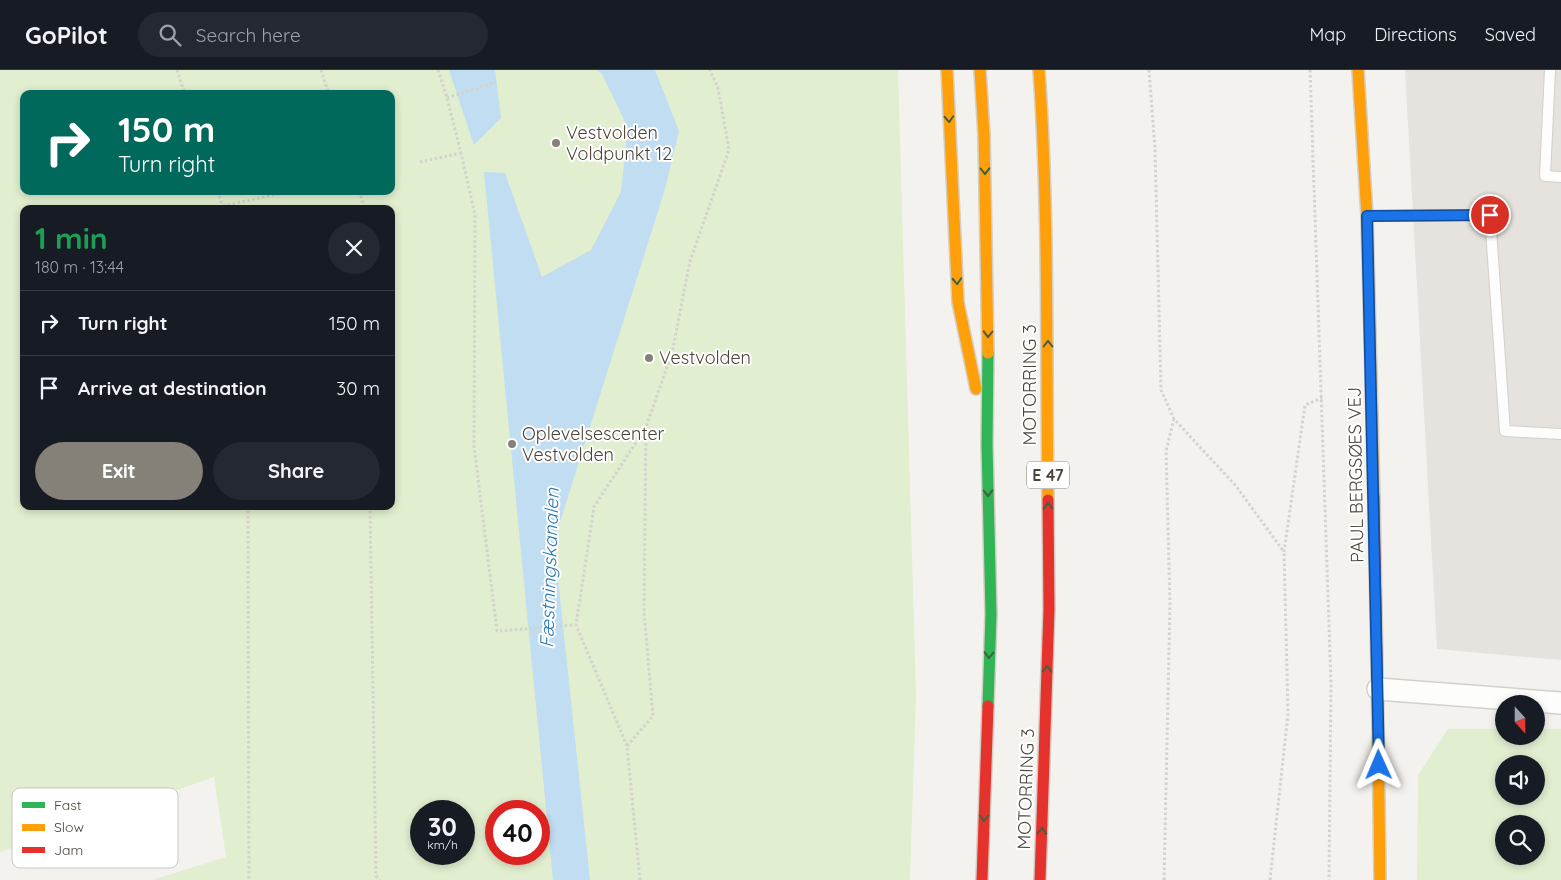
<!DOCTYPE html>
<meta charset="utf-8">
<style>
:root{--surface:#171b24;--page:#242831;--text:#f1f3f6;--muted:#9ea1a6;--line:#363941;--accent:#868178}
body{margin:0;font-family:Quicksand,sans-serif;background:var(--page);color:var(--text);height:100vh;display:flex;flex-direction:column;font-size:19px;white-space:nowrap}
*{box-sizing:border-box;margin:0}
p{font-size:16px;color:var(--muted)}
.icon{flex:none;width:28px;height:28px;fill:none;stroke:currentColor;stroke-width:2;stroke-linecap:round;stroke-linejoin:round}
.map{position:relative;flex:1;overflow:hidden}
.panel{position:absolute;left:20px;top:135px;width:375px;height:305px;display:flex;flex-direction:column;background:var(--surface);border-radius:10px;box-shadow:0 2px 8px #0003}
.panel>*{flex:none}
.banner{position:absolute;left:20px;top:20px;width:375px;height:105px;border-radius:10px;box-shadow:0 2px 8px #0003;background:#00695c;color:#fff;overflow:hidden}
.needle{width:32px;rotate:159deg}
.fabs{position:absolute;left:1495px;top:625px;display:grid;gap:10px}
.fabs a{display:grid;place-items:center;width:50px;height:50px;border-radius:50%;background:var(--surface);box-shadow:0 2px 8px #0003;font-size:25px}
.speed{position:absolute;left:410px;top:730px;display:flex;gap:10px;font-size:25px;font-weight:700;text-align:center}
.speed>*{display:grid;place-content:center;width:65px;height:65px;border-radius:50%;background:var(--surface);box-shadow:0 2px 8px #0003;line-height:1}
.speed small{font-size:12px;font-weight:400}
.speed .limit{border:8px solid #d22;background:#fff;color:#111}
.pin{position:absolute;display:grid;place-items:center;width:42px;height:42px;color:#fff;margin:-21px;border:2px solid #fff;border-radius:50%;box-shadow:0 1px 5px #0007}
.me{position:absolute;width:55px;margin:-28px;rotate:359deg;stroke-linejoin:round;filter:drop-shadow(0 0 4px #0008)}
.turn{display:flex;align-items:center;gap:18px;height:105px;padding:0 15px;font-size:22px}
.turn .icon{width:65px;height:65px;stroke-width:2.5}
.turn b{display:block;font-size:35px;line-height:42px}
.round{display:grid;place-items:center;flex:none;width:52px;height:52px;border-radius:26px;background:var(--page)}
.summary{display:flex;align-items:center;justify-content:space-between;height:85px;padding:0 15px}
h1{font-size:30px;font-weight:700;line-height:38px;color:#1e9e55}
.primary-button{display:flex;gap:10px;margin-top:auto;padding:10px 15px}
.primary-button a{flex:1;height:58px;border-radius:30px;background:var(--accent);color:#fff;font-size:20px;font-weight:700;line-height:58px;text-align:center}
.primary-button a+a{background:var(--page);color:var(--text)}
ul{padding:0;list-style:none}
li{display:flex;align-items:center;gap:15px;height:65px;padding:0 15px;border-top:1px solid var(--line)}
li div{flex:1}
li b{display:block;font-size:19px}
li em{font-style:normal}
header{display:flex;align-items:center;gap:30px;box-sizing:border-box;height:70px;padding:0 25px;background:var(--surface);border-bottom:1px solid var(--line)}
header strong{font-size:24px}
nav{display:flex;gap:28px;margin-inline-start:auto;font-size:18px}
.search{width:350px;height:45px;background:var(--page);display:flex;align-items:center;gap:12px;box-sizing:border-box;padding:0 18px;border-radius:28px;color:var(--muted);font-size:19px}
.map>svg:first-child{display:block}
.industrial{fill:#e6e2de}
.green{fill:#e1eecf;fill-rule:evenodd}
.water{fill:#c0ddf1}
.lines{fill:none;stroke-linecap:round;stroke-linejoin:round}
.lane-casing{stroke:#d2d0cb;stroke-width:12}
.street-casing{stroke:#d2d0cb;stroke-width:24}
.fast-casing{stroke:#d3cfc5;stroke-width:14}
.slow-casing{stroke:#d3cfc5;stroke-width:14}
.jam-casing{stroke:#d3cfc5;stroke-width:14}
.path{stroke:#d3d2cc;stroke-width:3;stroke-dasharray:2.5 2.5;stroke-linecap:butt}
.lane{stroke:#fdfdfc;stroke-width:10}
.street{stroke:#fdfdfc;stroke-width:21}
.fast{stroke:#30b455;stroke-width:11}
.slow{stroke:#ff9f0a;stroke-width:11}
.jam{stroke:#e5322d;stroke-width:11}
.oneway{stroke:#446040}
.route-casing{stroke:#114b97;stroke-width:12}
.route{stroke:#1a73e8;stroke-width:9}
.poi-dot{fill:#868178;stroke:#fff;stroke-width:2}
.labels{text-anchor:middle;stroke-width:4;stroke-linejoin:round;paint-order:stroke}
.shield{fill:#fff;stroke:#817c74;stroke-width:1}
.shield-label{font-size:16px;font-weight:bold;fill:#4b4439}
.poi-label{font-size:18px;fill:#4b4439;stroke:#fff;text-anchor:start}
.street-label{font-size:18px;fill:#4b4439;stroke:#fff}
.water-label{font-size:19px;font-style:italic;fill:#2e7ab2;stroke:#fff}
.key{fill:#fff;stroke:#c9c7c4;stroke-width:1}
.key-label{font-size:14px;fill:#4b4439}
</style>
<header>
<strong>GoPilot</strong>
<div class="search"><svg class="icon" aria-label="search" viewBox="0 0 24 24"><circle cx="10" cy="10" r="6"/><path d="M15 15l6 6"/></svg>Search here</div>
<nav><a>Map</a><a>Directions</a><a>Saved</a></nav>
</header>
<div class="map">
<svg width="1561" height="810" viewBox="0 0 1561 810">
<rect width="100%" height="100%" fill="#f4f2ee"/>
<path class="industrial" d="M 1405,0 L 1561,0 L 1561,590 L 1437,579 Z"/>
<path class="green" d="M 0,0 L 898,0 L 916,625 L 910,810 L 152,810 L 226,787 L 214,707 L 0,782 ZM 24,24 L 391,24 L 391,121 L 24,121 ZM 24,139 L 391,139 L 391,436 L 24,436 ZM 421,741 L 464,741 L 464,784 L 421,784 ZM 496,741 L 539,741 L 539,784 L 496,784 Z
M 1448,659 L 1504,659 L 1504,666 L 1536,666 L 1536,659 L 1561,659 L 1561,810 L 1417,810 L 1418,705 ZM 1504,694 L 1536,694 L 1536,726 L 1504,726 ZM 1504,754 L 1536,754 L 1536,786 L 1504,786 Z"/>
<path class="water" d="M 449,0 L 495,0 L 501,48 L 474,75 Z
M 597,0 L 655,0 L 679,61 L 665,119 L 554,471 L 590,810 L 553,810 L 484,102 L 505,103 L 542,207 L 591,180 L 621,122 L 628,58 L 602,4 Z"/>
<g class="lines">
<g class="lane-casing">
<path id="lane" d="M 1550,0 L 1545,106 L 1561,107
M 1368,146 L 1490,145 L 1505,361 L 1561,364"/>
</g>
<g class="street-casing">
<path id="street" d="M 1378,619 L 1561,633"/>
</g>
<g class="fast-casing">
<path id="fast" d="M 988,283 L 987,374 L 991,544 L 988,636"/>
</g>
<g class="slow-casing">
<path id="slow" d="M 947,0 L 958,232 L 976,319
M 980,0 L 984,65 L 988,283
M 1039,0 C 1049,143 1046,286 1048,430
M 1358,0 L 1367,146 L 1374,427
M 1378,657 L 1380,810"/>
</g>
<g class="jam-casing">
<path id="jam" d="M 1374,427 L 1378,657
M 982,810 L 988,636
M 1040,810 L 1049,539 L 1048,430"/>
</g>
<path class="path" d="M 177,0 L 185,24
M 321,0 L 329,24
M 438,0 L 447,28 L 461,83 L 475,145 L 474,376 L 497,561 L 576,555
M 1149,0 L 1155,79 L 1161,320 L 1174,349 L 1236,416 L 1284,482 L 1305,335 L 1322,328
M 1310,0 L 1331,614 L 1329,810
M 447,28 L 496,12
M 420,92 L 461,83
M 218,121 L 223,139
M 359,121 L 365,139
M 223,136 L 292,121
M 248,436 L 249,810
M 370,436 L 376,806 L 380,810
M 627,676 L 576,555 L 594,437 L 646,357
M 640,810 L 627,676 L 653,646 L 644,542 L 646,357 L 672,283 L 690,191 L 729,80 L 718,18 L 710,0
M 1164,810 L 1170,534 L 1166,381 L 1174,349
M 1270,810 L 1288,644 L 1284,482"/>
<use href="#lane" class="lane"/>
<use href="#street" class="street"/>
<use href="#fast" class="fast"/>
<use href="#slow" class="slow"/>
<use href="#jam" class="jam"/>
</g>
<defs><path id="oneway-chevron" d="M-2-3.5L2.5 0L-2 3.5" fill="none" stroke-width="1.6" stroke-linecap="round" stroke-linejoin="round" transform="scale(1.25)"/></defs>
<g class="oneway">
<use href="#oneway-chevron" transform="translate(949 49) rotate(87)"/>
<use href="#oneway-chevron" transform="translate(985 101) rotate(89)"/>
<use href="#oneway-chevron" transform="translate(957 211) rotate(87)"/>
<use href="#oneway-chevron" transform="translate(988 264) rotate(91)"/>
<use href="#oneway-chevron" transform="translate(1048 274) rotate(-90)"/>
<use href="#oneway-chevron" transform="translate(988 423) rotate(89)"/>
<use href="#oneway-chevron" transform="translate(1048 436) rotate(-91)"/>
<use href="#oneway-chevron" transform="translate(989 585) rotate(92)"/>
<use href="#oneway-chevron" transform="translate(1047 599) rotate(-88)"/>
<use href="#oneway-chevron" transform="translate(984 748) rotate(92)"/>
<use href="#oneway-chevron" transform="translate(1042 761) rotate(-88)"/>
</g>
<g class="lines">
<g class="route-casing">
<path id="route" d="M 1379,695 L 1367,146 L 1490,145"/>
</g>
<use href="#route" class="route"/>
</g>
<g class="poi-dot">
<circle cx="556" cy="73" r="5"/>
<circle cx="649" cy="288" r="5"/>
<circle cx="512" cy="374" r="5"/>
</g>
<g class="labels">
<rect class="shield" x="1027" y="391.5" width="42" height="27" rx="4"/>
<g class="shield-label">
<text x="1048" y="411">E 47</text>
</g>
<g class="poi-label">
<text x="566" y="69">Vestvolden<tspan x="566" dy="21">Voldpunkt 12</tspan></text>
<text x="659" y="294">Vestvolden</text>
<text x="522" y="370">Oplevelsescenter<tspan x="522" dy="21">Vestvolden</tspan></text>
</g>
<g class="street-label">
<text transform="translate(1030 315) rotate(-90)" y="6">MOTORRING 3</text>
<text transform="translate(1356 405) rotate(-91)" y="6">PAUL BERGSØES VEJ</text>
<text transform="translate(1026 719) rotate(-88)" y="6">MOTORRING 3</text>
</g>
<g class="water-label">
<text transform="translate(549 498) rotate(-88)" y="7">Fæstningskanalen</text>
</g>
</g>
<rect x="12" y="718" width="166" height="80" rx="8" class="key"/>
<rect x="22" y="732" width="23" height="6" fill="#30b455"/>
<rect x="22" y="754" width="23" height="7" fill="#ff9f0a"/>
<rect x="22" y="777" width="23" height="6" fill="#e5322d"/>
<g class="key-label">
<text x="54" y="740">Fast</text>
<text x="54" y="762">Slow</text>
<text x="54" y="785">Jam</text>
</g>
</svg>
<div class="fabs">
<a><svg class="needle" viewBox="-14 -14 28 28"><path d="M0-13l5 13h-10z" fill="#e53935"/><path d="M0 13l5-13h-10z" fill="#9ea1a6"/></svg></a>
<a><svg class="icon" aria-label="sound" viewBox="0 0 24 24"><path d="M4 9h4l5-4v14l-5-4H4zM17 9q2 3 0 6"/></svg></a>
<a><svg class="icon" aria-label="search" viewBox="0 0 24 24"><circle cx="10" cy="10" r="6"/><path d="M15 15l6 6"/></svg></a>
</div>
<div class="speed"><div>30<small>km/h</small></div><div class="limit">40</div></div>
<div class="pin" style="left:1490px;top:145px;background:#d93025"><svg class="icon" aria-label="arrive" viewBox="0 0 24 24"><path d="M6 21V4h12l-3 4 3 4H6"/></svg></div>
<svg class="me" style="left:1379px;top:695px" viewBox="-20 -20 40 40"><path d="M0-17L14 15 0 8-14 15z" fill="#1a73e8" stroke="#fff" stroke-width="4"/></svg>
<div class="banner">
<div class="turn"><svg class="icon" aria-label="right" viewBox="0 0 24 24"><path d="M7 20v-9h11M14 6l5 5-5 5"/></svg><div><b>150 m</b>Turn right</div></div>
</div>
<section class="panel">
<div class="summary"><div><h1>1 min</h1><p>180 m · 13:44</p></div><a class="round"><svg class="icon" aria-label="close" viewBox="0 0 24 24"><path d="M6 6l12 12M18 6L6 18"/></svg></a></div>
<ul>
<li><svg class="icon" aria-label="right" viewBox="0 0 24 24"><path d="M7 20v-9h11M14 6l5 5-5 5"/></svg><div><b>Turn right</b></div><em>150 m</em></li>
<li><svg class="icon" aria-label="arrive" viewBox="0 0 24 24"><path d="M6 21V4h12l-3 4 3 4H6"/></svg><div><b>Arrive at destination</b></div><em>30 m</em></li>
</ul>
<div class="primary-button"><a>Exit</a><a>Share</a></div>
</section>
</div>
